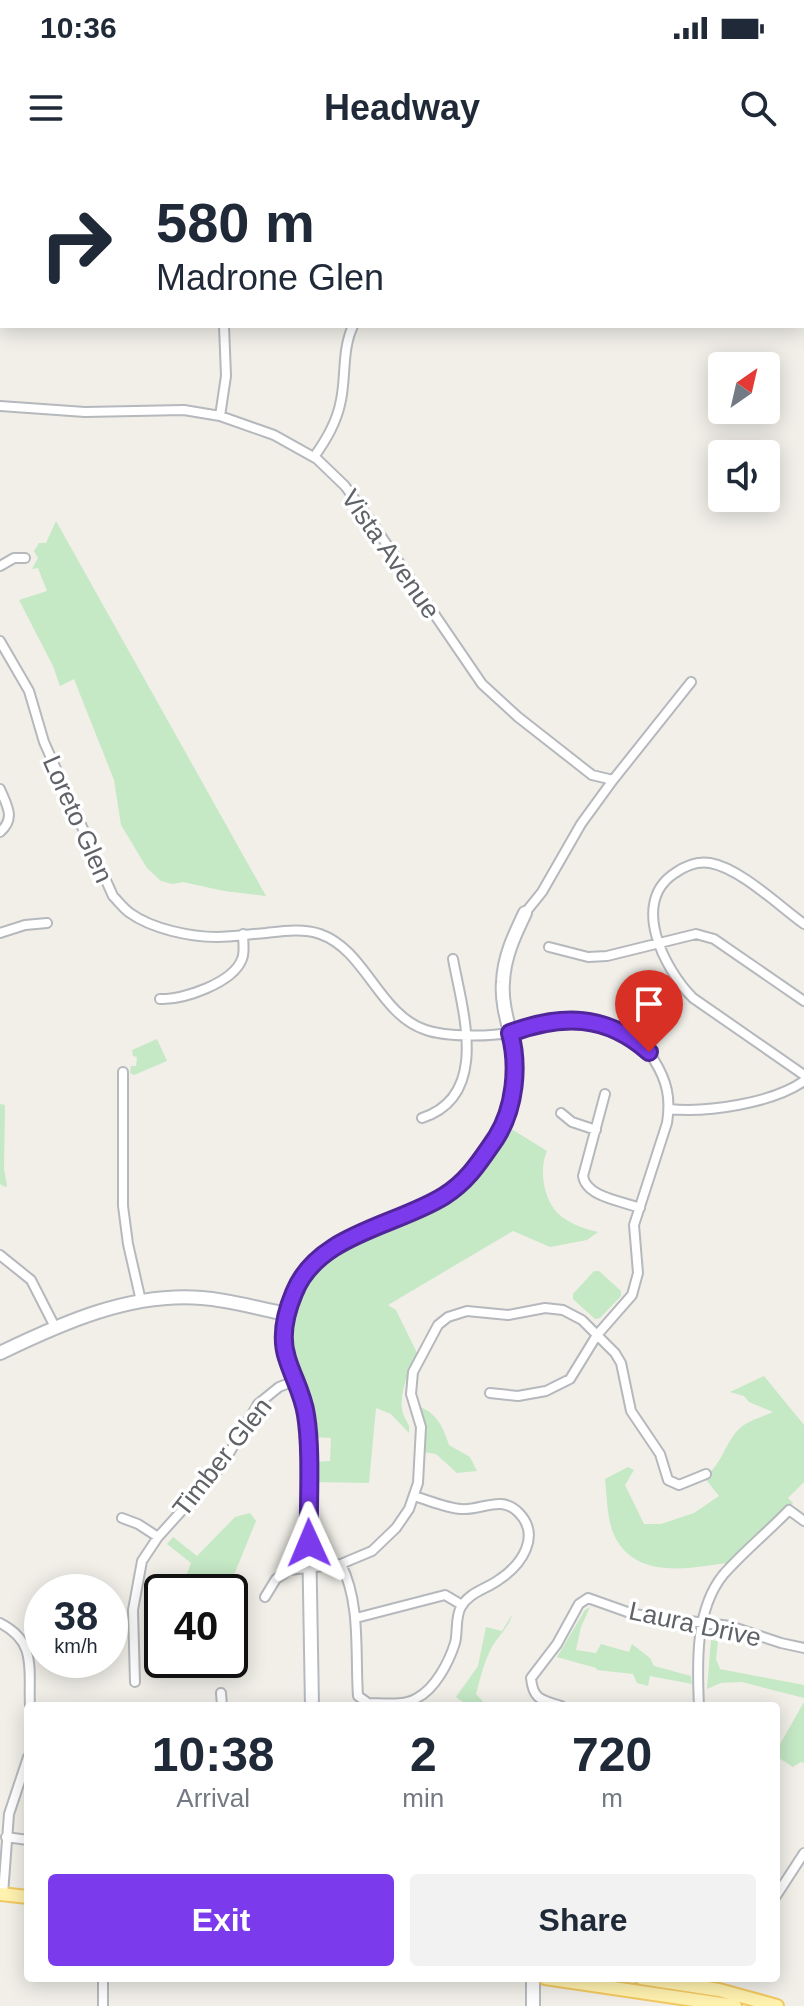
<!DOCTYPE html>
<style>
:root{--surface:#fff;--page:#f2f2f3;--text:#1f2937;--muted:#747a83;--accent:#7c3aed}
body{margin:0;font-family:Arial,sans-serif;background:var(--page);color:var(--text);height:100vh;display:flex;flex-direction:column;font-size:30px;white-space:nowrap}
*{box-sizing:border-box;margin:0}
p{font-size:26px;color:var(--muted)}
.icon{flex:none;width:44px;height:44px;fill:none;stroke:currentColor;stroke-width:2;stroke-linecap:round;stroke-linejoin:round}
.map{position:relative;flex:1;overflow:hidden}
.details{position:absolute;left:24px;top:1542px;width:756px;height:280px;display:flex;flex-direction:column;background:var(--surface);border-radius:8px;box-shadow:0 4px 20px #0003}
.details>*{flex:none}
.guide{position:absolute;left:0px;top:0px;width:804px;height:168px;box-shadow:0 4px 20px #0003;background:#fff;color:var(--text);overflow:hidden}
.needle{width:52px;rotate:34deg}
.buttons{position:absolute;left:708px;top:192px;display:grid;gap:16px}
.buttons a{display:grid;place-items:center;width:72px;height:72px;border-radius:8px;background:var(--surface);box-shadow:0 4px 20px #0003;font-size:40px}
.speed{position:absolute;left:24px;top:1414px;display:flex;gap:16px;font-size:40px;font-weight:700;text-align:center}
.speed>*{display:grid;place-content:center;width:104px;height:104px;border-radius:50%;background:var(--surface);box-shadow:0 4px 20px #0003;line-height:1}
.speed small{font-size:20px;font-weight:400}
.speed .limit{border:4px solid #111;border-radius:12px;background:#fff;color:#111}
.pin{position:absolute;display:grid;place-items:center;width:68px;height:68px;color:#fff;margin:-82px -34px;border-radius:50% 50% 50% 0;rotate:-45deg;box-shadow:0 0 8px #0007}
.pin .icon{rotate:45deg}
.me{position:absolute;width:88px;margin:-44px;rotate:359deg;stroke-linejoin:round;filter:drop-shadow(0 0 6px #0008)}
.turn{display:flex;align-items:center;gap:28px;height:168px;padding:0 24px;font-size:36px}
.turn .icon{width:104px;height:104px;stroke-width:2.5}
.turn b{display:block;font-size:56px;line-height:68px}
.eta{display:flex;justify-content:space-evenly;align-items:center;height:136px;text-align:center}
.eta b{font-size:48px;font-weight:700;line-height:56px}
.action{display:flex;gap:16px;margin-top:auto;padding:16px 24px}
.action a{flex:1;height:92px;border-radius:8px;background:var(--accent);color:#fff;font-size:32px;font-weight:700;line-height:92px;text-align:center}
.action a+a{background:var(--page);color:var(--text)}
.status{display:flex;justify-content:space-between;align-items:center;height:56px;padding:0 40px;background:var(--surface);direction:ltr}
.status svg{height:22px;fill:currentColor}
header{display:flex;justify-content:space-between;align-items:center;height:104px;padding:0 24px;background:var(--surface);font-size:36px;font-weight:700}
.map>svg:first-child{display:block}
.green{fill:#c5e8c5}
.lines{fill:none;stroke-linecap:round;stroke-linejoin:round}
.street-casing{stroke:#b5b8bc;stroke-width:12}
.secondary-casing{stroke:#b6babf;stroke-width:16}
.primary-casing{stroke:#f2c960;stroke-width:16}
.street{stroke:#fff;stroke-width:8}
.secondary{stroke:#fff;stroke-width:12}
.primary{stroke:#fff2af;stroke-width:12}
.route-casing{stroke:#51269a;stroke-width:20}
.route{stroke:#7c3aed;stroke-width:14}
.labels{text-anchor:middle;stroke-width:7;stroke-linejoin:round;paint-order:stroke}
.street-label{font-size:26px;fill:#5f6368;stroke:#fff}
</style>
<div class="status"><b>10:36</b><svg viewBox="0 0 49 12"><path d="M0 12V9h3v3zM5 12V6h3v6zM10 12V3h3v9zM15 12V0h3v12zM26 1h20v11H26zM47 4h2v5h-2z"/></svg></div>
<header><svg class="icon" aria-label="menu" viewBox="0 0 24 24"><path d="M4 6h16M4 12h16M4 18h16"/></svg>Headway<svg class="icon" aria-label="search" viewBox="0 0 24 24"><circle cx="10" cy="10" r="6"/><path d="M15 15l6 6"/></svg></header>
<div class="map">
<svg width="804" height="1846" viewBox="0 0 804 1846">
<rect width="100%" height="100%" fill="#f1efe8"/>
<path class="green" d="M 56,361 L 266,736 L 224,731 L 183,722 L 172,724 L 161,721 L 147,708 L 121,665 L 114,620 L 74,519 L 60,526 L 53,506 L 19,440 L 47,431 L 38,408 L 32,409 L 38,398 L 34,391 L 39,383 L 46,383 Z
M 157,879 L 167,901 L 134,915 L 130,913 L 131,906 L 136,906 L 137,897 L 133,896 L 132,890 Z
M 0,944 L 5,945 L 4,1009 L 7,1026 L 5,1027 L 0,1024 Z
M 510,968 L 547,991 C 538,1011 544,1043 562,1057 C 573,1065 585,1069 598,1072 L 587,1080 L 550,1087 L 513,1071 L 388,1145 L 396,1150 L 417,1193 C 410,1209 396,1238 404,1256 C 407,1264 410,1263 409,1273 L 391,1254 L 376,1248 L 369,1323 L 313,1322 L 312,1302 L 330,1301 L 331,1278 L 312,1277 L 290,1171 L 293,1148 L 301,1128 L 323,1099 L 480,1010 Z
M 594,1111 L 599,1111 L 621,1131 L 621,1136 L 600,1158 L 595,1159 L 573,1139 L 573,1134 Z
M 764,1216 L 804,1265 L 804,1322 L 788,1338 L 793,1343 L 716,1421 L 714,1420 L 726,1403 C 686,1409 635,1419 614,1375 C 607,1359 607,1337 605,1319 L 628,1307 L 634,1310 L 625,1325 L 644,1364 L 661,1364 L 694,1353 L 719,1336 L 704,1317 C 722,1305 724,1285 738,1270 C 746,1261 762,1257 773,1252 L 749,1242 L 744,1236 L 730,1232 Z
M 420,1247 C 437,1253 444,1269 449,1285 L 470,1297 L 477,1311 L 457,1313 L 436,1294 L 423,1292 L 424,1267 Z
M 250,1353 L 256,1361 L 227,1432 L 180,1432 L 191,1403 L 167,1384 L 173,1377 L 197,1396 L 235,1357 Z
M 590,1447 L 581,1467 L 576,1490 L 596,1493 L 601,1484 L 629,1492 L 632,1484 L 650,1498 L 654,1506 L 691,1516 L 692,1524 L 650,1516 L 648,1526 L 637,1523 L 633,1514 L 597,1510 L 596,1508 L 557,1497 L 585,1450 Z
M 512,1455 C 509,1468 496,1477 490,1491 C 483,1505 480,1520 476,1534 L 487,1546 L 468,1546 L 456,1537 L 478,1506 L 486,1467 L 502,1471 Z
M 711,1480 L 718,1481 L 716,1499 L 720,1509 L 804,1525 L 804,1538 L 742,1522 L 721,1523 L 707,1529 Z
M 804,1542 L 804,1603 L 801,1602 L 793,1607 L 776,1596 L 776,1591 Z"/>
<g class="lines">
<g class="street-casing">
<path id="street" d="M 41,2 L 102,2
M 217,2 L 217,0
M 0,5 L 2,5
M 0,133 L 2,133
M 0,246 L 85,252 L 184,250 L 220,256 L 274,275 L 317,299 L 345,326 L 370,360 L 482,524 L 518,557 L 592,615 L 613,620 L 691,522
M 220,256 L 226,216 L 224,166
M 314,297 C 326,280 337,262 341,240 C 346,216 342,189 353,166
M 0,406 L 14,398 L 25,398
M 0,481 L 29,531 L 44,582 L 113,736 C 118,741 124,749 130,753 C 152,769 191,777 217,777 C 233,777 250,774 266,773 C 283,771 303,768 320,774 C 366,790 379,855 426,870 C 446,877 491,877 511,872 C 525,869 538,862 552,860 C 587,855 634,868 654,900 C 667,921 671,938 667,963 L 634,1065 L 638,1113 L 632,1135 L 597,1175 L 570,1219 L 546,1231 L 518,1236 L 490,1233
M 0,629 C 7,646 16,658 0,672
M 525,753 L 542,732 L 581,664 L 613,620
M 804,764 C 779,746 740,708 710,703 C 698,701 685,706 675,713 C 630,742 664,809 693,838 L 804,915
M 0,773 L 25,765 L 47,763
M 549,787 L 588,797 L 607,796 L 696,774 L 714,779 L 804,841
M 160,839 C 183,840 233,823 242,799 C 245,792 243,782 243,774
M 123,912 L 123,1046 L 128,1084 L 141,1141
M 605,934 L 583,1016 C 586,1037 622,1041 640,1048
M 669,949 C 707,953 773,943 804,921
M 561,953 L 572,962 L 596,970
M 422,958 C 491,936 462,849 453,799
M 0,1095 L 31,1120 L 55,1167
M 122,1358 L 138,1364 L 158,1377
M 341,1404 C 361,1444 355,1492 358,1536 L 368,1543 C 383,1543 405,1546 417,1538 C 435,1529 449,1502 455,1483 C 458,1472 455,1457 461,1447 C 469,1432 487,1429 500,1419 C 522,1404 541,1376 519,1353 C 501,1334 482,1351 461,1349 C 446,1348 428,1340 414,1336
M 265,1437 L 276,1419 L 289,1410 L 341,1404 L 372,1391 L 396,1368 L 409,1349 L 418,1323 L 421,1267 L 411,1234 L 413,1212 L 438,1165 L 448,1157 L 467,1151 L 508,1155 L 545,1148 L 563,1150 L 582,1160 L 615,1193 L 621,1203 L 631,1251 L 660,1294 L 668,1320 L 679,1325 L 706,1314
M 356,1458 L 445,1435 L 462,1445
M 0,1463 C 38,1482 28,1511 30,1546
M 135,1522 L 133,1450 L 142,1401 L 158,1377 L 221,1307 L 258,1244 L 279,1227 L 297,1220
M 221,1533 L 222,1546
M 561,1546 C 542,1540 533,1540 531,1518 L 557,1484 L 579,1444 L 588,1438 L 633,1454 L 730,1466 L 781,1483 L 804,1488
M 699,1546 C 697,1504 695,1450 723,1415 C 743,1392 768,1372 789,1350 L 804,1361
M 6,1677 L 28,1680
M 3,1734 L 9,1654 L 28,1597
M 776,1736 L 804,1693
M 103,1818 L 103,1846"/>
</g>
<g class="secondary-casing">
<path id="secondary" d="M 0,1193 C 62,1163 131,1132 202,1138 C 231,1140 259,1149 287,1154
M 312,1546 L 307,1258 C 304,1246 302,1234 298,1222 C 292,1207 284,1194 284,1176 C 286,1084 378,1074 441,1038 C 467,1023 486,996 501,971 C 513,949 519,912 514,888 C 509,866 501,844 503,822 C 504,797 514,776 525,753
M 533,1846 L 533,1818"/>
</g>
<g class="primary-casing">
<path id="primary" d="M 0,1734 L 28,1737
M 545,1818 L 735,1846
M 641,1818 L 719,1830 L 777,1846"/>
</g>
<use href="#street" class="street"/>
<use href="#secondary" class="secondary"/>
<use href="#primary" class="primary"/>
</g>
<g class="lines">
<g class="route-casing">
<path id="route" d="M 309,1383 C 308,1344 312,1292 306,1255 C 303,1234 293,1218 287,1198 C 280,1177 286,1152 294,1133 C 317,1074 396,1066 444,1036 C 468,1021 480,1001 496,978 C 515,948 519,906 510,873 C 562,854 606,854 649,892"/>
</g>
<use href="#route" class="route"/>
</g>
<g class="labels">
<g class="street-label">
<text transform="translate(391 394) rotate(55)" y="9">Vista Avenue</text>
<text transform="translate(78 659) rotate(66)" y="9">Loreto Glen</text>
<text transform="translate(222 1297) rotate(-52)" y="9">Timber Glen</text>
<text transform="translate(695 1464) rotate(12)" y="9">Laura Drive</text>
</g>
</g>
</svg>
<div class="buttons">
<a><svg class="needle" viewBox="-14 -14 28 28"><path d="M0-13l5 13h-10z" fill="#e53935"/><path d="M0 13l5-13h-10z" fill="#747a83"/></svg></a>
<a><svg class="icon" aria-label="sound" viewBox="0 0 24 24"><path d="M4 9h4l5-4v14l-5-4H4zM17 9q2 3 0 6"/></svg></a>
</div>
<div class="speed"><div>38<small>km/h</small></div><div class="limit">40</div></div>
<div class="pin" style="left:649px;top:892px;background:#d93025"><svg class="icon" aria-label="arrive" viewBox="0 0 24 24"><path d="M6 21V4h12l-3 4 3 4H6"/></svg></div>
<svg class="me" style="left:309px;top:1383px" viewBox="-20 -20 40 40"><path d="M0-17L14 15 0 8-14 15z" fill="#7c3aed" stroke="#fff" stroke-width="4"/></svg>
<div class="guide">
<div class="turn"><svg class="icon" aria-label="right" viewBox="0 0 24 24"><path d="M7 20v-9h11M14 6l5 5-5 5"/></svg><div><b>580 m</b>Madrone Glen</div></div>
</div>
<section class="details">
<div class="eta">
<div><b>10:38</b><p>Arrival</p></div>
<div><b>2</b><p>min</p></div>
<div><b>720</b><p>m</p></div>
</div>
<div class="action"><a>Exit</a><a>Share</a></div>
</section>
</div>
